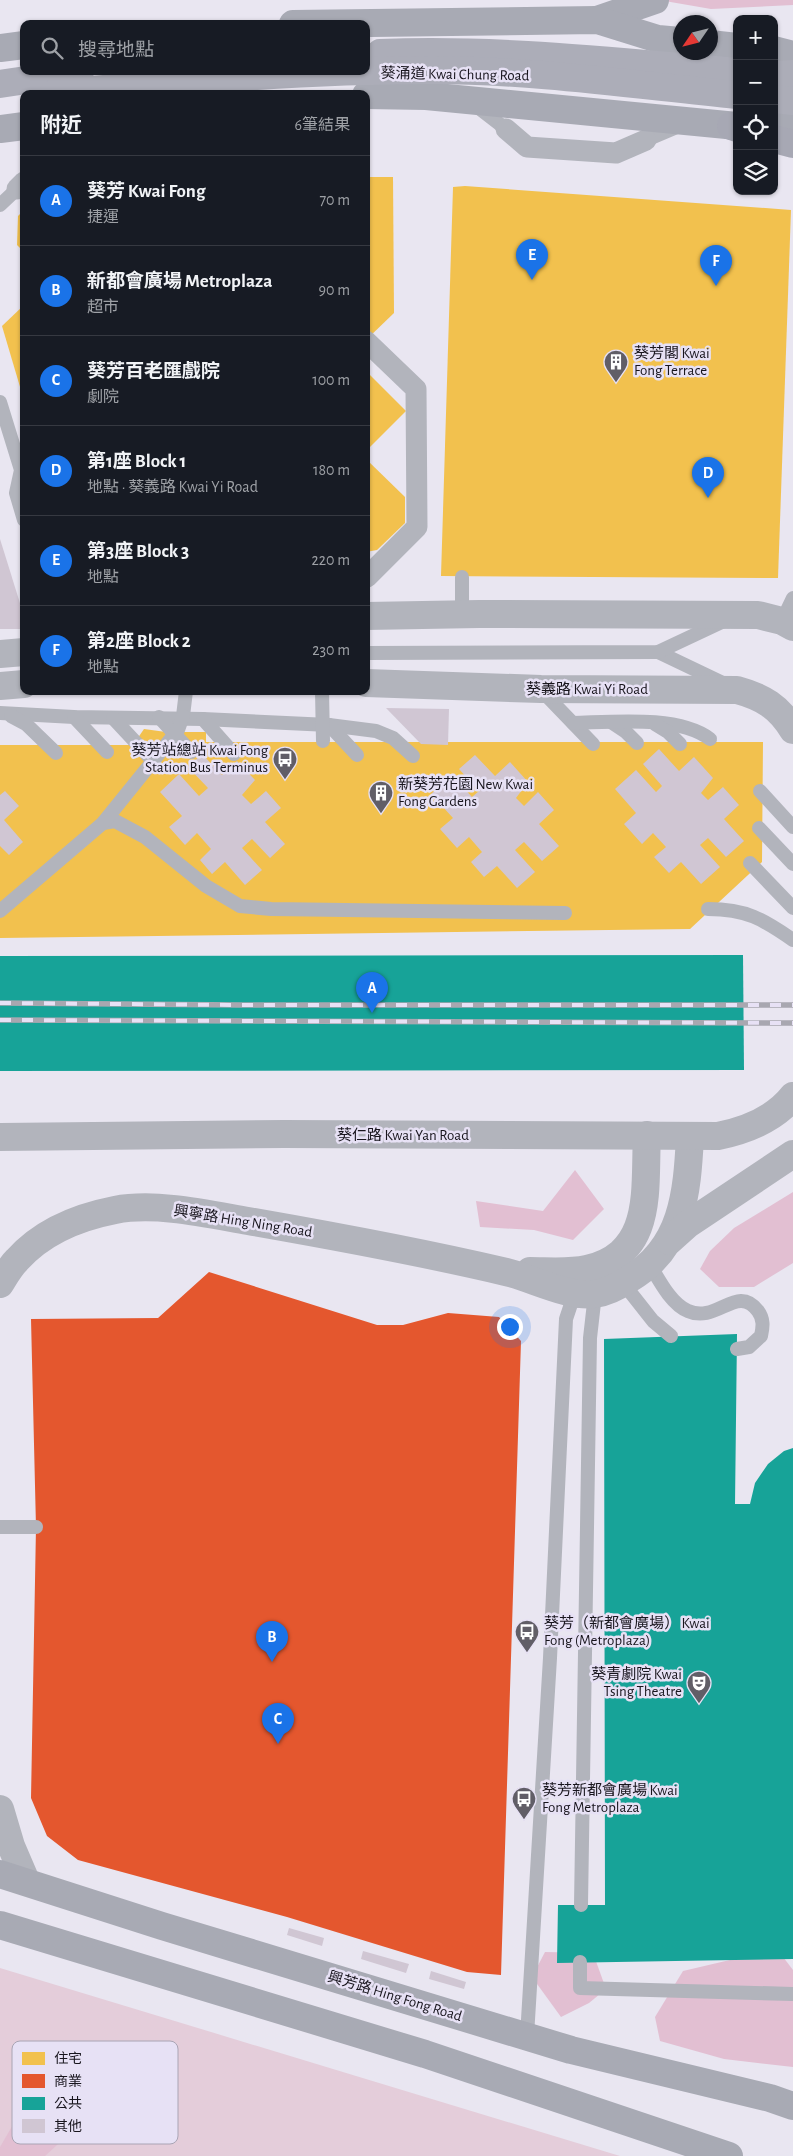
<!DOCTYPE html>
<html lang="zh-TW">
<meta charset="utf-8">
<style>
body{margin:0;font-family:"Alegreya Sans","Noto Sans TC",sans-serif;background:#20242c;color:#f1f3f6}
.controls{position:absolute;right:15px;top:15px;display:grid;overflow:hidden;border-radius:10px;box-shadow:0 1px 4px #0004}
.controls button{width:45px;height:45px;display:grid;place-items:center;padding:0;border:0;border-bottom:1px solid #363941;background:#171b24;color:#f1f3f6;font:25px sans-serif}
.compass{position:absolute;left:673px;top:15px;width:45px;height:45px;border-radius:50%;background:#171b24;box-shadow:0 1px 4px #0004;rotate:235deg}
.you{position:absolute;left:509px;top:1326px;width:18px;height:18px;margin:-12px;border:4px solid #fff;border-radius:50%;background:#1a73e8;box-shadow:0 0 0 8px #1a73e833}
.badge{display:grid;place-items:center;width:32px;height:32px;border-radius:50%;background:#1a73e8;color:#fff;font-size:16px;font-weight:700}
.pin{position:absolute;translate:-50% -41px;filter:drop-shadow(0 1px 2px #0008)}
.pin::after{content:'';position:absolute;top:26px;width:18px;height:15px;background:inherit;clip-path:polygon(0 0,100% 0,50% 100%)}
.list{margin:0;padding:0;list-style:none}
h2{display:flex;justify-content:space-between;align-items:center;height:65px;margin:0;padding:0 20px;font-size:21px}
h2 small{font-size:16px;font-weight:400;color:#9ea1a6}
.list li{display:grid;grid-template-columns:32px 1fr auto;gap:15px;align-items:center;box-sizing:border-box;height:90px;padding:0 20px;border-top:1px solid #363941}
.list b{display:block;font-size:19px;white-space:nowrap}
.list p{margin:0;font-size:16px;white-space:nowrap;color:#9ea1a6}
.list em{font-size:16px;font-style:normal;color:#9ea1a6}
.icon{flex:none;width:28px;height:28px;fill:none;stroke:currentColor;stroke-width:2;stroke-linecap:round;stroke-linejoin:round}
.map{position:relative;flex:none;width:793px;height:2156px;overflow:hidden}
.search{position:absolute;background:#171b24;box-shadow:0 1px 4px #0004;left:20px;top:20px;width:350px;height:55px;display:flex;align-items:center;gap:12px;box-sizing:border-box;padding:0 18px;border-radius:10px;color:#9ea1a6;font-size:19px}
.panel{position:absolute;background:#171b24;box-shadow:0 1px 4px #0004;left:20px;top:90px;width:350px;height:605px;border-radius:10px}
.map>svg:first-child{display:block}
</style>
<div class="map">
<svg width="793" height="2156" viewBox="0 0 793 2156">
<rect width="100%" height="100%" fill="#e9e6f1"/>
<!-- green -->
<polygon fill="#e4cdda" points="0,1968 620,2156 0,2156"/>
<!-- forest -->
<g fill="#e2bfd2">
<polygon points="659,0 793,0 793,5 711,9"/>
<polygon points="575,1170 604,1209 573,1240 534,1230 480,1227 476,1201 543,1211"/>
<polygon points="793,1192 793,1263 754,1287 719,1287 700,1269 710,1251 734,1228"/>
<polygon points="777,1949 793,1970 793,2067 724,2059 660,2041 655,2017 683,1971"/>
<polygon points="545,1952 593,1953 606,1989 589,2003 561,2017 532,1977"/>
<polygon points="53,2056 128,2080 45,2156 0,2156 0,2147"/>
</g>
<!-- homes -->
<g fill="#f2c14e">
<polygon points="366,177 393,177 394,313 366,340"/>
<polygon points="465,186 791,210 778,578 441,576 453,187"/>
<polygon points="24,210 24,252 17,245 18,216"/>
<polygon points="24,305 24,397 23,397 2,326"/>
<polygon points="366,371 406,411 366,451"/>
<polygon points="366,459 405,497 405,523 377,550 366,552"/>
<polygon points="144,729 166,732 206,732 206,742 763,742 762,862 690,929 0,938 0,745 133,745"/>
</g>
<!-- shops -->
<polygon fill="#e4572e" points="209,1272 377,1325 403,1325 448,1313 499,1317 521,1341 501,1975 467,1972 287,1917 78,1860 47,1836 31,1798 36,1527 31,1319 158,1318"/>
<!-- public -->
<g fill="#17a398">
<polygon points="743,955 744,1070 0,1071 0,956"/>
<polygon points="737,1334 735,1504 750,1504 755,1483 768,1464 784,1451 793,1448 793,1959 557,1963 558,1905 605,1905 604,1339"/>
</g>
<!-- building -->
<g fill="#d0c6d3">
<polygon points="0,539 24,616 24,629 0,629"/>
<polygon points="386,708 449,709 448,745 421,744"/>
<polygon points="659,749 679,771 694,757 713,778 701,793 708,800 723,787 739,805 724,819 744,841 726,857 708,838 700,845 720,867 701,884 681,862 669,873 654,857 666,847 653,833 642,844 624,824 636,813 615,789 636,770 656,792 662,786 643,764"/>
<polygon points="202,754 222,775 237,761 255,780 242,795 251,804 266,791 281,808 265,822 285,844 270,858 252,839 242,848 262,870 245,885 225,862 212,874 200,860 211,849 197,833 185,845 169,827 182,816 160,792 179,774 199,796 208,788 188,767"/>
<polygon points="475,755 495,776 510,762 528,782 516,798 524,806 538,792 554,810 539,824 559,846 542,861 524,842 515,850 535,872 517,888 497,866 484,877 471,862 482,852 469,837 457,848 440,829 453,818 431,794 452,775 472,797 479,791 459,769"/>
<polygon points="5,791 19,806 4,820 23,842 9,855 0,846 0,795"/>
<polygon points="289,1928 324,1938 322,1946 287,1935"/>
<polygon points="363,1951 409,1964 406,1973 361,1959"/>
<polygon points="431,1971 466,1982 464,1989 429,1979"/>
</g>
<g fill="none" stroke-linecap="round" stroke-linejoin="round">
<!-- service -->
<g stroke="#b2b4bc" stroke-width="14">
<polyline points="475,105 506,129"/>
<polyline points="646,140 679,126"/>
<polyline points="0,205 17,189"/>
<polyline points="0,402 21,470 16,493 24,520"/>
<polyline points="462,614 462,577"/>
<polyline points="782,621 793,598"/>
<polyline points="658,652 725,684"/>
<polyline points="366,653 658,652 724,621"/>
<polyline points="541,690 593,744"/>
<polyline points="0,713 74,717 203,719 329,725 376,731 393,738 413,756"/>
<polyline points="11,716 26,724 56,753"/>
<polyline points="183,716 186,691"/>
<polyline points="74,717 107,752"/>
<polyline points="159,717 191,752"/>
<polyline points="113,718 154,762"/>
<polyline points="203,719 234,754"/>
<polyline points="611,722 626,732 637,743"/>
<path d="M573,723C613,722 678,715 710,739"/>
<polyline points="655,724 668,732 680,744"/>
<polyline points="329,725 357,755"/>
<polyline points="760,791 793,827"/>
<polyline points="759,828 793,864"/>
<polyline points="750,863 793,908"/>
<path d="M708,909C746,909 763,919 793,940"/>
<path d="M650,1265C659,1280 671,1304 688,1311C717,1324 737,1283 758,1311C764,1319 763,1327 761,1336L749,1347L737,1349"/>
<polyline points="623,1283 653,1321 671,1336"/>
<polyline points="0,1527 36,1527"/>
<polyline points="581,1905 590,1338 595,1294"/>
<polyline points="580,1962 580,1988 793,1994"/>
<polyline points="527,2036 550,1658 566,1319 571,1304 581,1295"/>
</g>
<!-- pedestrian -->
<g stroke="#b2b4bc" stroke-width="21">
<polyline points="506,129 527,147 616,153 646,140"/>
<polyline points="17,189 24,182"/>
<polyline points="366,341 416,389 417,527 367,577"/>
</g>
<!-- minor -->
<g stroke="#b2b4bc" stroke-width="28">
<path d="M530,1271C548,1271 569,1273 587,1269C655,1253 644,1190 647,1135"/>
<path d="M0,1284C5,1276 10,1267 17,1260C42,1232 79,1217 115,1210C156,1202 208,1214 248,1221C334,1236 421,1252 506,1272C532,1278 569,1298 595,1294C607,1292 619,1286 629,1279C683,1248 687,1193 690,1137"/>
<polyline points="0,1809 11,1846 26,1881"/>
</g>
<!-- tertiary -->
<g stroke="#b2b4bc" stroke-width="28">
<polyline points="366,616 479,614 758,615 782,621 793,627"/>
<polyline points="0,654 24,652"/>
<path d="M366,683L541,689L737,690C763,697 779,707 793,730"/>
<polyline points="0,686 24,684"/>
<path d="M0,1137L284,1134L718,1136C747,1130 775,1119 793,1096"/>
<polyline points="669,1241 688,1224 793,1154"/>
</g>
<!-- secondary -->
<g stroke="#a8aab4" stroke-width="28">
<polyline points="597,20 655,0"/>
<polyline points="293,24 597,20 658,39 680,41"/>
<polyline points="710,44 737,47"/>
<polyline points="0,48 24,45"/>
<polyline points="774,50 793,55"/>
<polyline points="366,95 426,96 737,126"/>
<polyline points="774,125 793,125"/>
<polyline points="0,129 24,126"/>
<polyline points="0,1874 162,1926 571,2050 770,2098 793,2106"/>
<polyline points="0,1925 425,2054 729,2156"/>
</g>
<!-- primary -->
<g stroke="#acadb8" stroke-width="28">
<path d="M380,53C499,48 618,62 737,72"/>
<polyline points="774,75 793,74"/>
<polyline points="0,84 80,72"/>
<path d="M53,94C178,81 305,70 431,70C533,70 635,85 737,95"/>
<polyline points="774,99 793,101"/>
</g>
<!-- motorway -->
<g stroke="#a7a8b4" stroke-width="28">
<polyline points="731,126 737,128"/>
<polyline points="774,139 793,144"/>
</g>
<defs>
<g id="rail">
<polyline points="0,1003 240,1005 793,1005"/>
<polyline points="0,1020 793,1023"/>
</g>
</defs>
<!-- rail casing -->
<use href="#rail" stroke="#a8a7b0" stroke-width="5.5"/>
<!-- rail -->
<use href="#rail" stroke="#e7e1f5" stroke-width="4" stroke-dasharray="11" stroke-linecap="butt"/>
<!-- service-bridge -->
<g stroke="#b2b4bc" stroke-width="14">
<polyline points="322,691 323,741"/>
<polyline points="103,823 115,821 145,837 206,886 240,906 271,909 565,913"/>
<polyline points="0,911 103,823 178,730 183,716"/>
</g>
</g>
<!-- icons -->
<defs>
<symbol id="building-pin" viewBox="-11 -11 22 30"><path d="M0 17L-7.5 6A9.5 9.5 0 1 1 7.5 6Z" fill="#615e67" stroke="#e7e1f5"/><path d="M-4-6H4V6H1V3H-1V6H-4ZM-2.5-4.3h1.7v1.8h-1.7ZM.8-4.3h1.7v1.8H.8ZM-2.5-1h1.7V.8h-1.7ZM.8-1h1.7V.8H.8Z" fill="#fff"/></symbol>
<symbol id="bus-pin" viewBox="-11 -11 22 30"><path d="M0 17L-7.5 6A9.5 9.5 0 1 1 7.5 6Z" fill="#615e67" stroke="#e7e1f5"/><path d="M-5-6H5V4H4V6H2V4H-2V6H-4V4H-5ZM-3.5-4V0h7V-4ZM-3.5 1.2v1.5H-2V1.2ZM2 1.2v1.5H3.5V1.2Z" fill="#fff"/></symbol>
<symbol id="theatre-pin" viewBox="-11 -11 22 30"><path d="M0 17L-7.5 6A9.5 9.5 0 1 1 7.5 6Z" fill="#615e67" stroke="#e7e1f5"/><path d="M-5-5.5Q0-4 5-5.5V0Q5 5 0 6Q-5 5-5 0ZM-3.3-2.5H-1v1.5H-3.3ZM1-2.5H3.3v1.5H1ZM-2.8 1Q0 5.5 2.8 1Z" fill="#fff"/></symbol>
</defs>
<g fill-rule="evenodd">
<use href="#building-pin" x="602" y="348" width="28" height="38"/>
<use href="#bus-pin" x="271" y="745" width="28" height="38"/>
<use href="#building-pin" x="367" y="779" width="28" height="38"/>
<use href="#bus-pin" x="513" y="1618" width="28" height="38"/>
<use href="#theatre-pin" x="685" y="1669" width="28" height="38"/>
<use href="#bus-pin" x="510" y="1785" width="28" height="38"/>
</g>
<g text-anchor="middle" stroke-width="5" stroke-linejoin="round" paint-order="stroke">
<!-- street labels -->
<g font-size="15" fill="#18151d" stroke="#e7e1f5">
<text transform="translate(455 74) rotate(1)" y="5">葵涌道 Kwai Chung Road</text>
<text x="587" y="694">葵義路 Kwai Yi Road</text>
<text x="403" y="1140">葵仁路 Kwai Yan Road</text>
<text transform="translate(243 1221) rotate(9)" y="5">興寧路 Hing Ning Road</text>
<text transform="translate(395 1996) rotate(17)" y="5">興芳路 Hing Fong Road</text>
</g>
<!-- poi labels -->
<g font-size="15" fill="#18151d" stroke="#e7e1f5" text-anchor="start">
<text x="634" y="358">葵芳閣 Kwai<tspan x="634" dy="17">Fong Terrace</tspan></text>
<text x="268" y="755" text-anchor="end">葵芳站總站 Kwai Fong<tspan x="268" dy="17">Station Bus Terminus</tspan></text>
<text x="398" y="789">新葵芳花園 New Kwai<tspan x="398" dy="17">Fong Gardens</tspan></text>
<text x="544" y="1628">葵芳（新都會廣場） Kwai<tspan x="544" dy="17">Fong (Metroplaza)</tspan></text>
<text x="682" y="1679" text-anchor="end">葵青劇院 Kwai<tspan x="682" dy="17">Tsing Theatre</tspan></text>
<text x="542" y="1795">葵芳新都會廣場 Kwai<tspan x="542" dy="17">Fong Metroplaza</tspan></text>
</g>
</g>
<!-- legend -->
<rect x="12" y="2041" width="166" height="103" rx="8" fill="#e7e1f5" stroke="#a9a4b4" stroke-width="1"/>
<rect x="22" y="2052" width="23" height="13" fill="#f2c14e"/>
<rect x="22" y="2074" width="23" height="14" fill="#e4572e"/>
<rect x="22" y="2097" width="23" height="13" fill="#17a398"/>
<rect x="22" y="2119" width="23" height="14" fill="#d0c6d3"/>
<g font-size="14" fill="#18151d">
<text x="54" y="2063">住宅</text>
<text x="54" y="2086">商業</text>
<text x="54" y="2108">公共</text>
<text x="54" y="2131">其他</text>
</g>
</svg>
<div class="controls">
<button>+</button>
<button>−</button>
<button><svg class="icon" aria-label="locate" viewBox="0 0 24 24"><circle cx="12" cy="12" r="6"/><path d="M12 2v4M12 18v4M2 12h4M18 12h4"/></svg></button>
<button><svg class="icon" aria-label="layers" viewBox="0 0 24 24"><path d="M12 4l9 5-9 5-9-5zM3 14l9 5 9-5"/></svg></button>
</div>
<svg class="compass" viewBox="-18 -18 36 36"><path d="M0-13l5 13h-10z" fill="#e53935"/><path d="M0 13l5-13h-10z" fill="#9ea1a6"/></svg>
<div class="you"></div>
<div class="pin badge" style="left:372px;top:1013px">A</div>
<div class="pin badge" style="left:272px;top:1662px">B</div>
<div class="pin badge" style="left:278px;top:1744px">C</div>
<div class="pin badge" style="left:708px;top:498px">D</div>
<div class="pin badge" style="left:532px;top:280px">E</div>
<div class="pin badge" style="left:716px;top:286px">F</div>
<div class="search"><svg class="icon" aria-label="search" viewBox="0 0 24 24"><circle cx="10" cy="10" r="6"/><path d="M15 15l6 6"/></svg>搜尋地點</div>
<section class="panel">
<h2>附近<small>6筆結果</small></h2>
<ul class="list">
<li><span class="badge">A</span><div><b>葵芳 Kwai Fong</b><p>捷運</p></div><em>70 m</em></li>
<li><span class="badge">B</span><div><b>新都會廣場 Metroplaza</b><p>超市</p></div><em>90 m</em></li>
<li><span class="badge">C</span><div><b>葵芳百老匯戲院</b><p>劇院</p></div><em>100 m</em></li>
<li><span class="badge">D</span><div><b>第1座 Block 1</b><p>地點 · 葵義路 Kwai Yi Road</p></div><em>180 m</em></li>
<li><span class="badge">E</span><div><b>第3座 Block 3</b><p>地點</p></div><em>220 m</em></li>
<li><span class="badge">F</span><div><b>第2座 Block 2</b><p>地點</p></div><em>230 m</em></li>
</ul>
</section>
</div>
